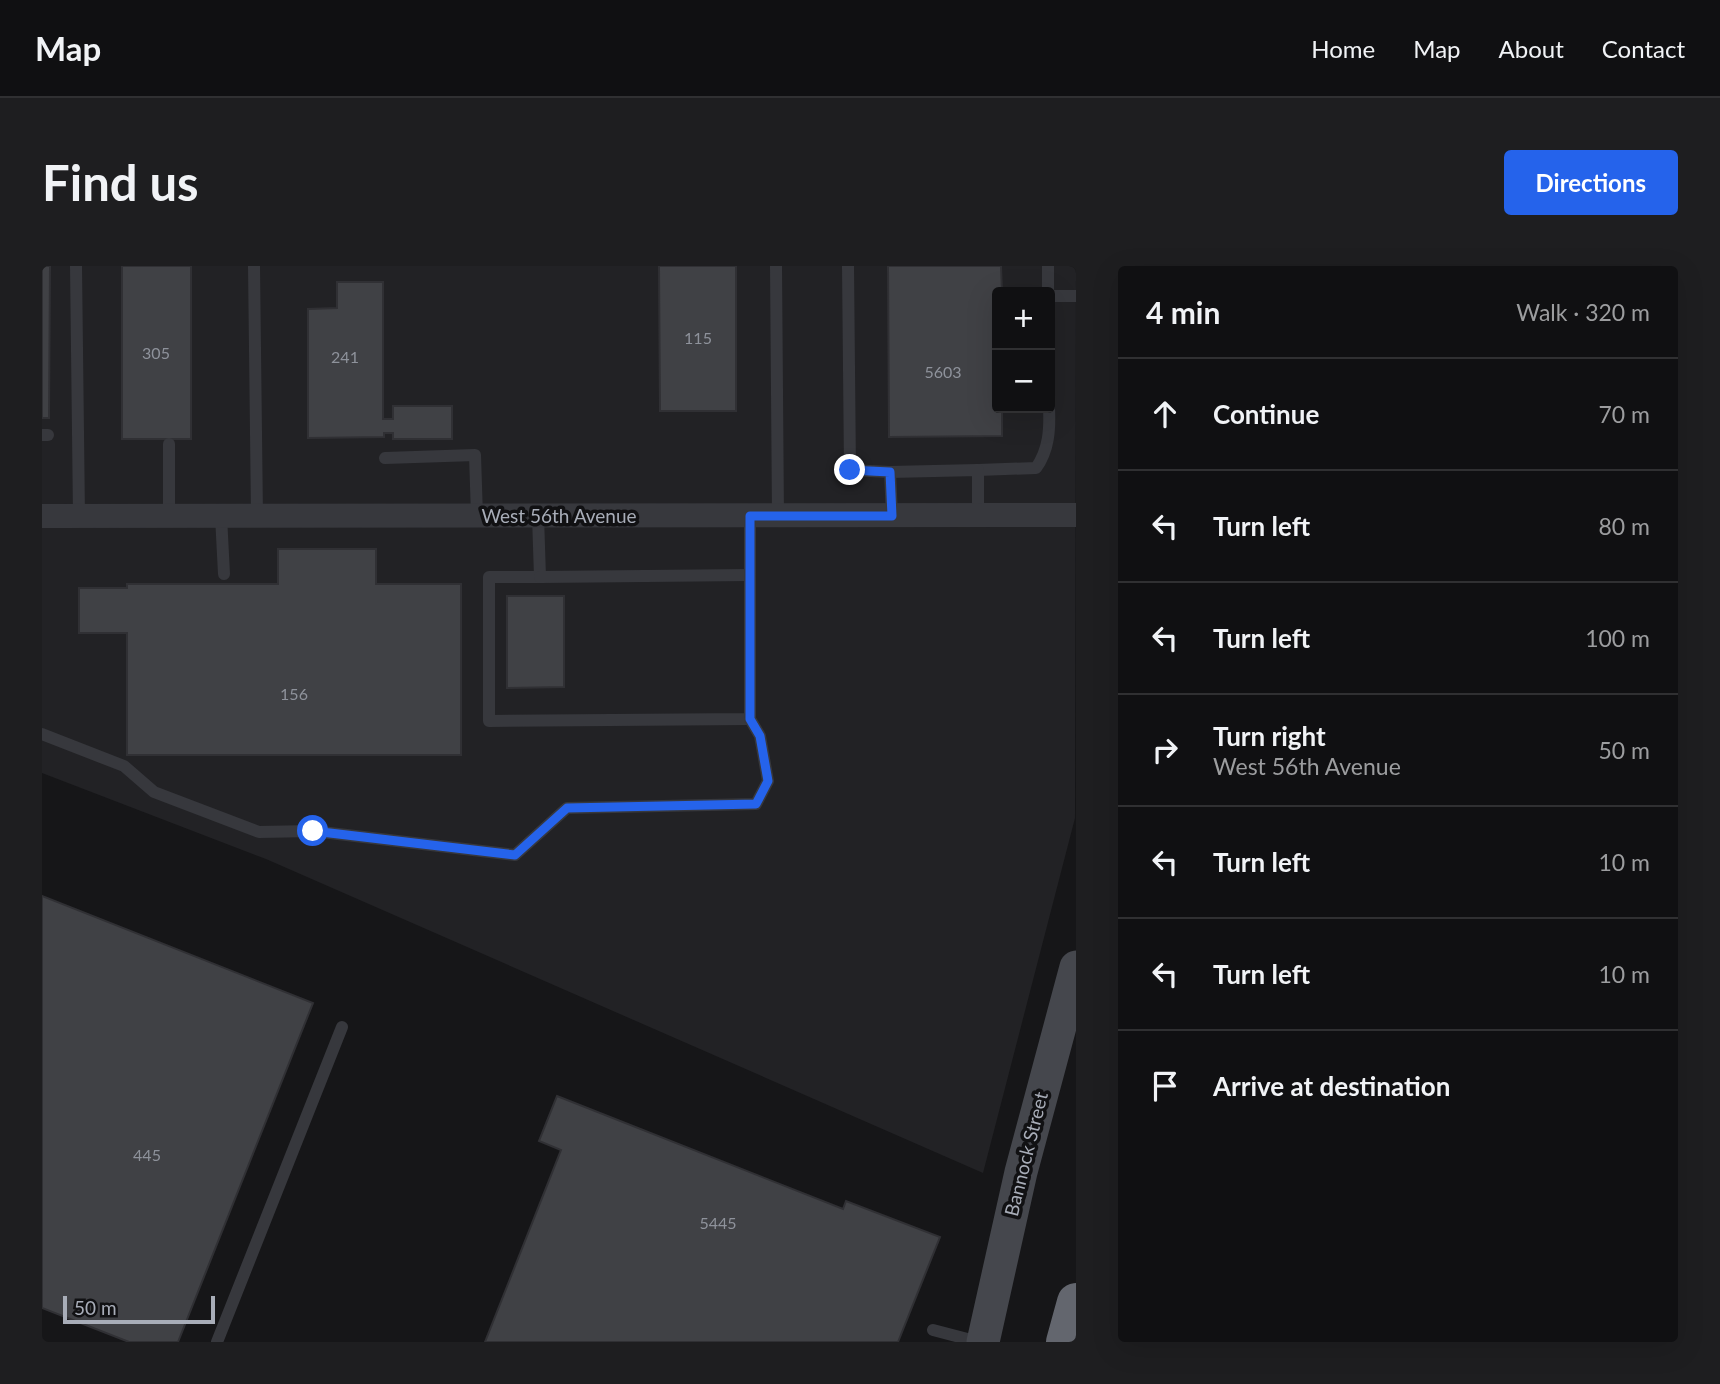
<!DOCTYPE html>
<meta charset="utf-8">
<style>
body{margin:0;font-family:Lato,sans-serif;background:#1e1e20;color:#f1f3f6}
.controls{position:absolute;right:21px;top:21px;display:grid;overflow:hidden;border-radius:7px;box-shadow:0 7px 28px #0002}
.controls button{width:63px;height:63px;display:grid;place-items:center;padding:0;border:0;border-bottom:2px solid #303032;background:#101012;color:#f1f3f6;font:35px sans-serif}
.scale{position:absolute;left:21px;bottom:18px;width:152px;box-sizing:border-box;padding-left:7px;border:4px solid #a8adb8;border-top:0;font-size:19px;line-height:24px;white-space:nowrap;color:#a8adb8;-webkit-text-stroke:5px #111113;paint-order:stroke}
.stop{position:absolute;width:21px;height:21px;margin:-16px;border:5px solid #2563eb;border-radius:50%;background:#fff}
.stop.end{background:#2563eb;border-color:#fff;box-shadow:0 2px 7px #0008}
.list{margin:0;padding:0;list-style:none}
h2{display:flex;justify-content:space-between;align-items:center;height:91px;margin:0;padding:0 28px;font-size:30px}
h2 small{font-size:23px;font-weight:400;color:#9c9d9f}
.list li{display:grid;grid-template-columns:46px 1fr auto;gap:21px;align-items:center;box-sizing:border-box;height:112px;padding:0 28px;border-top:2px solid #303032}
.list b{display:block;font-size:26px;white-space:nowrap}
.list p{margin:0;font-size:23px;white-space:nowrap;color:#9c9d9f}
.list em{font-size:23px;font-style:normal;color:#9c9d9f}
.icon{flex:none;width:38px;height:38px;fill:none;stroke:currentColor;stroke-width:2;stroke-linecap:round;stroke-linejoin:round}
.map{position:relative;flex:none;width:1034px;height:1076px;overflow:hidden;border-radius:7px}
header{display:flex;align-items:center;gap:42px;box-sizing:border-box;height:98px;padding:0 35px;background:#101012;border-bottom:2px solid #303032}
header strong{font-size:33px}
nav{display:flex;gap:38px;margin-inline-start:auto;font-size:24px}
.intro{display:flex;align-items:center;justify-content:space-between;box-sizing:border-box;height:168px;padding:0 42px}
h1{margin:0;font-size:49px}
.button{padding:18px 32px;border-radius:7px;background:#2563eb;color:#fff;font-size:24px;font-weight:700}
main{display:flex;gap:42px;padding:0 42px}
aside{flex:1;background:#101012;border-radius:7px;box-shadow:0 7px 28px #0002}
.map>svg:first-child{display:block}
</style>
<header>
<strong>Map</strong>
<nav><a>Home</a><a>Map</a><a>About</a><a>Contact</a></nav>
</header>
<div class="intro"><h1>Find us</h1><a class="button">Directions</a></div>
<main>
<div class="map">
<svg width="1034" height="1076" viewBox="0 0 1034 1076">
<rect width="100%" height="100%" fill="#161618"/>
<!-- built -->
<path fill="#222225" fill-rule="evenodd" d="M0,0H1034L1033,552L941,907L224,593L0,507ZM955,26H1008V142H955Z"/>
<!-- building -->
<g fill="#404145" stroke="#303034" stroke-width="2">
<polygon points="0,0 8,0 7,152 0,152"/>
<rect x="80" y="0" width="69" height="173"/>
<polygon points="617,0 694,0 694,145 618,145"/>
<polygon points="846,0 959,0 960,26 955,26 955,142 960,142 960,170 847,171"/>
<polygon points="295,16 341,16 341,153 351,153 351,140 410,140 410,173 351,173 351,167 342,167 342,171 266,172 266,43 295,42"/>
<polygon points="236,283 334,283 334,318 419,318 419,489 85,489 85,367 37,367 37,322 85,322 85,318 236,318"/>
<polygon points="465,330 522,330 522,421 465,422"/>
<polygon points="0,630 271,737 136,1076 87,1076 0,1042"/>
<polygon points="515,830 801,943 804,935 898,971 856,1076 443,1076 519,884 497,875"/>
</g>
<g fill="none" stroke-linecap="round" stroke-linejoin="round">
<!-- lane -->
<g stroke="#37383d" stroke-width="12">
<polyline points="34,0 37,250"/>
<polyline points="212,0 215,250"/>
<polyline points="734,0 736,250"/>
<polyline points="806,0 808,204 848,206 850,250"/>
<polyline points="1006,0 1006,26"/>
<polyline points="1008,30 1034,30"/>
<polyline points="0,169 6,169"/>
<polyline points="343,192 433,189 435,250"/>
<path d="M936,204L994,202C1007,184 1008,163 1007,142"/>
<polyline points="848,206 936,204 936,250"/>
<polyline points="127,250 127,178"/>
<polyline points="179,250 182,308"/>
<polyline points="496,250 498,311 447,311 447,455 708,453 708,250"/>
<polyline points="498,311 708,309"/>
<polyline points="0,468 82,500 112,526 217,566 271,565 473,589 525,542 714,538 726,515 718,470 708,453"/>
<polyline points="891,1064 937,1076"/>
<polyline points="175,1076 300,761"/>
</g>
<!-- street -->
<polyline stroke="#37383d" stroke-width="24" points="0,250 1034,249"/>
<!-- secondary -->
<polyline stroke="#45474d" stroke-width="33" points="941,1076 979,906 1034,701"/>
<!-- highway -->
<polyline stroke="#63666e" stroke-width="38" points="1023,1076 1034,1036"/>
</g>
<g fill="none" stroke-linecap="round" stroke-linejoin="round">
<!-- route -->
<polyline stroke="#2563eb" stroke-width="9" points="271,565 473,589 525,542 714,538 726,515 718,470 708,453 708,250 850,250 848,206 808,204"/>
</g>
<g text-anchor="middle" stroke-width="7" stroke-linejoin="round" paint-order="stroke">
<!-- number labels -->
<g font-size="16" fill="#8e929b">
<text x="656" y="78">115</text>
<text x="114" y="93">305</text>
<text x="303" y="97">241</text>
<text x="901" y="112">5603</text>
<text x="252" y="434">156</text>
<text x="105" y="895">445</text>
<text x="676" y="963">5445</text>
</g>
<!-- street labels -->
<g font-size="19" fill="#a8adb8" stroke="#111113">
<text x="517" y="257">West 56th Avenue</text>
<text transform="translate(984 888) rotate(-76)" y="7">Bannock Street</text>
</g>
</g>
</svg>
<div class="controls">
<button>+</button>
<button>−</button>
</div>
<div class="scale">50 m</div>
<div class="stop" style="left:271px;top:565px"></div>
<div class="stop end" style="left:808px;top:204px"></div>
</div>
<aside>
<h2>4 min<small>Walk · 320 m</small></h2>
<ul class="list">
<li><svg class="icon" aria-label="ahead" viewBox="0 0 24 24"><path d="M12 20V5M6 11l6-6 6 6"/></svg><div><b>Continue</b></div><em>70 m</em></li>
<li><svg class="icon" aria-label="left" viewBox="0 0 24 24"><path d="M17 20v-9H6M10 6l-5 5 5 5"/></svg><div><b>Turn left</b></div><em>80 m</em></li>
<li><svg class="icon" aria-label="left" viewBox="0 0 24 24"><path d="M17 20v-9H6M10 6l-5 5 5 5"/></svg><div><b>Turn left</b></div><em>100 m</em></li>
<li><svg class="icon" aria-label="right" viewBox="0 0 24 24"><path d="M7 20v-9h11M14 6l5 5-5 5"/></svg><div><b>Turn right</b><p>West 56th Avenue</p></div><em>50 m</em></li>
<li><svg class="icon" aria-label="left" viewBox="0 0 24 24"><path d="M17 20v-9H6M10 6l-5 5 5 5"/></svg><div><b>Turn left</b></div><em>10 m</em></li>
<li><svg class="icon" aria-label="left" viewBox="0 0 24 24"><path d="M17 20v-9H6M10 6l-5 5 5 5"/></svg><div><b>Turn left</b></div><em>10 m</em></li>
<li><svg class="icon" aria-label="arrive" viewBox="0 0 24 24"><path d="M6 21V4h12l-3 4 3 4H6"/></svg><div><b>Arrive at destination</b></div></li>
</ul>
</aside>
</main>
